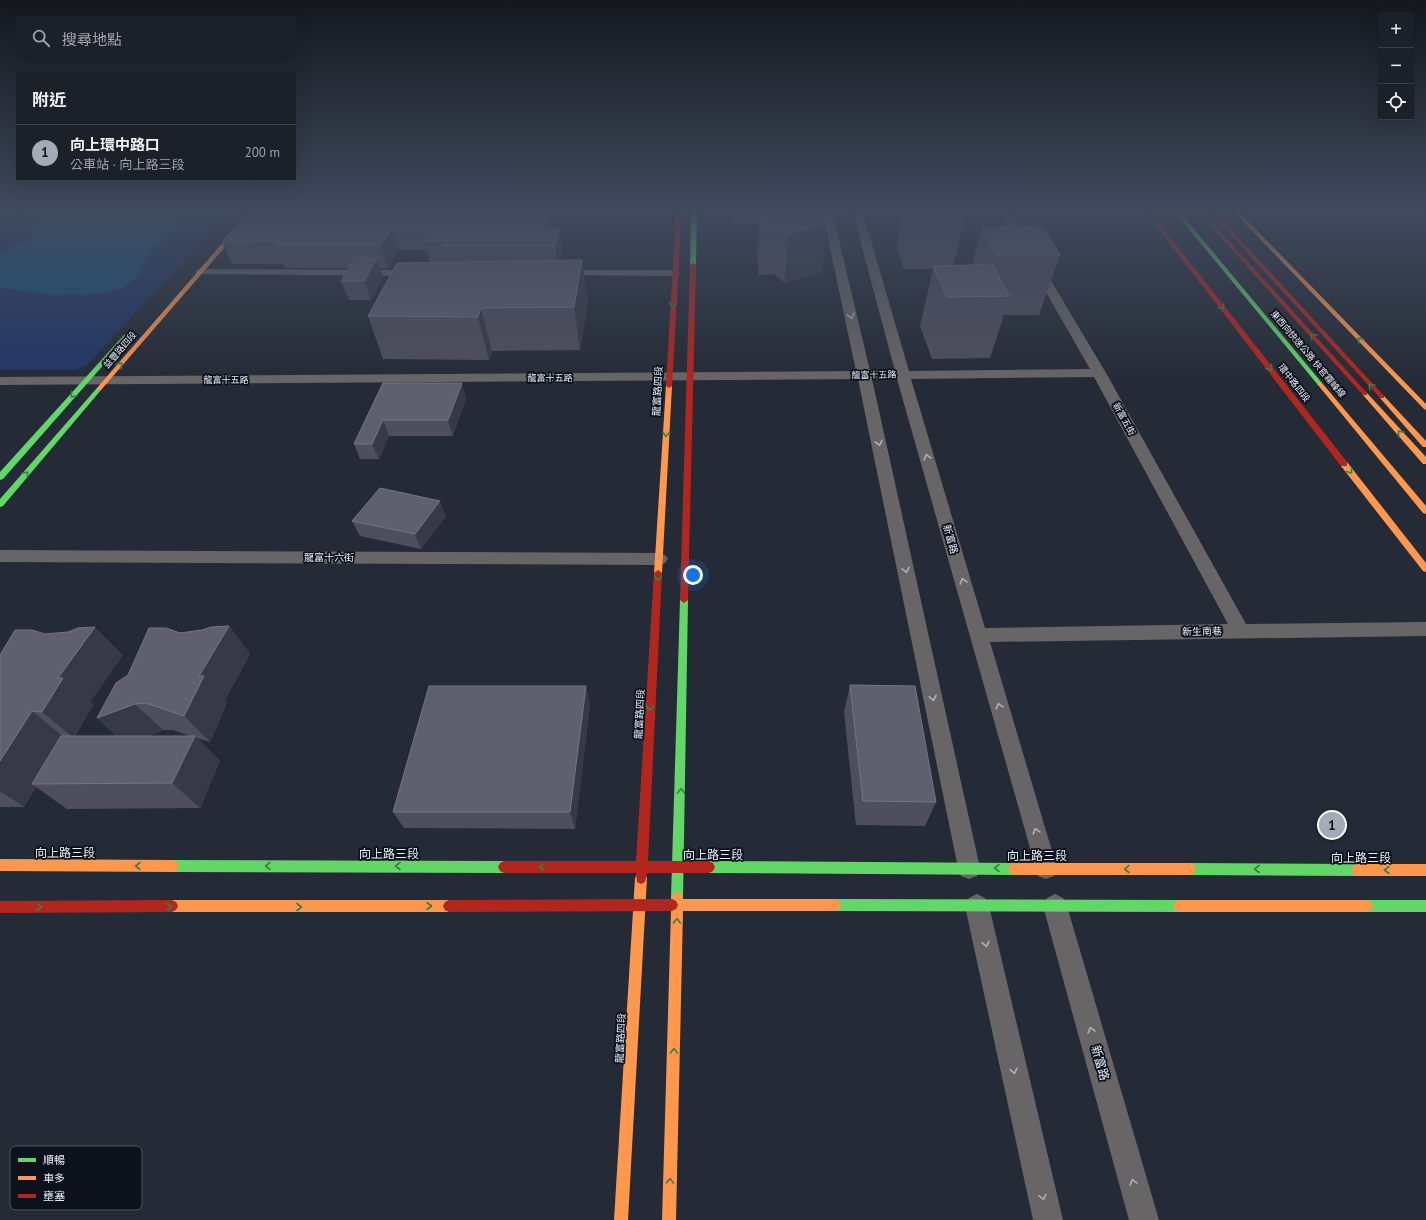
<!DOCTYPE html>
<html lang="zh-TW">
<meta charset="utf-8">
<style>
body{margin:0;font-family:"PT Sans","Noto Sans TC",sans-serif;background:#252830;color:#f1f3f6}
.controls{position:absolute;right:12px;top:12px;display:grid;overflow:hidden;border-radius:0px;box-shadow:0 4px 16px #0002}
.controls button{width:36px;height:36px;display:grid;place-items:center;padding:0;border:0;border-bottom:1px solid #3a3e45;background:#1c2028;color:#f1f3f6;font:20px sans-serif}
.you{position:absolute;left:693px;top:575px;width:14px;height:14px;margin:-10px;border:3px solid #fff;border-radius:50%;background:#1a73e8;box-shadow:0 0 0 6px #1a73e833}
.badge{display:grid;place-items:center;width:26px;height:26px;border-radius:50%;background:#a4aab7;color:#111;font-size:13px;font-weight:700}
.pin{position:absolute;translate:-50% -50%;border:2px solid #fff;box-shadow:0 1px 4px #0006}
.list{margin:0;padding:0;list-style:none}
h2{display:flex;justify-content:space-between;align-items:center;height:52px;margin:0;padding:0 16px;font-size:17px}
h2 small{font-size:13px;font-weight:400;color:#a0a3a8}
.list li{display:grid;grid-template-columns:26px 1fr auto;gap:12px;align-items:center;box-sizing:border-box;height:56px;padding:0 16px;border-top:1px solid #3a3e45}
.list b{display:block;font-size:15px;white-space:nowrap}
.list p{margin:0;font-size:13px;white-space:nowrap;color:#a0a3a8}
.list em{font-size:13px;font-style:normal;color:#a0a3a8}
.icon{flex:none;width:22px;height:22px;fill:none;stroke:currentColor;stroke-width:2;stroke-linecap:round;stroke-linejoin:round}
.map{position:relative;flex:none;width:1426px;height:1220px;overflow:hidden}
.search{position:absolute;background:#1c2028;box-shadow:0 4px 16px #0002;left:16px;top:16px;width:280px;height:44px;display:flex;align-items:center;gap:10px;box-sizing:border-box;padding:0 14px;border-radius:0px;color:#a0a3a8;font-size:15px}
.panel{position:absolute;background:#1c2028;box-shadow:0 4px 16px #0002;left:16px;top:72px;width:280px;height:108px;border-radius:0px}
.map>svg:first-child{display:block}
</style>
<div class="map">
<svg width="1426" height="1220" viewBox="0 0 1426 1220">
<rect width="100%" height="100%" fill="#252b36"/>
<!-- green -->
<polygon fill="#233665" points="34,210 231,210 85,367 73,370 0,370 0,216"/>
<!-- water -->
<polygon fill="#16517b" points="60,215 93,215 127,219 158,216 186,216 187,219 179,219 174,224 183,224 151,250 137,277 123,287 109,292 97,294 56,295 0,288 0,253 30,239 33,236 25,230 37,221"/>
<g fill="none" stroke-linecap="round" stroke-linejoin="round">
<!-- street -->
<g fill="#686566" fill-rule="evenodd">
<polygon points="5,210 25,210 24,212 0,217 0,211"/>
<path d="M822,210H832L870,371H895L852,210H862L909,371L1090,369L999,210H1009L1106,373L1246,624L1426,622V636L990,642L1057,868L1054,876L1046,879L1038,876L897,379H872L980,868L977,876L969,879L961,876L958,868L858,379L0,385V377L856,371ZM1094,377L1228,624L985,628L911,379Z"/>
<polygon points="201,269 416,270 422,273 416,276 197,274 195,272 197,270"/>
<polygon points="560,270 675,270 681,273 675,276 556,275 554,273"/>
<polygon points="0,550 659,553 665,555 668,559 665,563 659,565 0,562"/>
<polygon points="977,894 985,898 989,906 1063,1220 1033,1220 965,906 969,898"/>
<polygon points="1055,894 1063,898 1067,906 1159,1220 1129,1220 1043,906 1047,898"/>
</g>
<!-- fast -->
<g fill="#63d668" fill-rule="evenodd">
<polygon points="691,210 697,210 696,265 693,267 690,265"/>
<polygon points="1173,210 1178,210 1322,383 1322,385 1318,385"/>
<polygon points="124,335 129,336 3,479 0,480 0,472"/>
<polygon points="99,387 101,388 101,390 3,506 0,507 0,499 97,388"/>
<polygon points="684,597 688,600 683,898 681,902 677,904 673,902 671,898 680,600"/>
<polygon points="173,860 504,861 508,863 510,867 508,871 504,873 173,872 169,870 167,866 169,862"/>
<polygon points="709,861 1014,863 1018,865 1020,869 1018,873 1014,875 709,873 705,871 703,867 705,863"/>
<polygon points="1190,863 1357,864 1361,866 1363,870 1361,874 1357,876 1190,875 1186,873 1184,869 1186,865"/>
<polygon points="835,899 1179,900 1183,902 1185,906 1183,910 1179,912 835,911 831,909 829,905 831,901"/>
<polygon points="1367,900 1426,900 1426,912 1367,912 1363,910 1361,906 1363,902"/>
</g>
<!-- slow -->
<g fill="#ff974d" fill-rule="evenodd">
<polygon points="251,210 257,210 101,390 97,390 97,388"/>
<polygon points="1232,210 1237,210 1426,404 1426,410 1424,409"/>
<polygon points="1320,382 1322,383 1426,506 1426,514 1423,513 1318,385 1317,384"/>
<polygon points="669,384 672,386 662,573 658,576 654,573 666,386"/>
<polygon points="1365,392 1367,393 1426,457 1426,464 1423,464 1363,395 1362,394"/>
<polygon points="1382,395 1384,396 1426,441 1426,447 1423,447 1380,398 1380,396"/>
<polygon points="1341,462 1347,462 1426,563 1426,572 1423,571 1341,466"/>
<polygon points="0,859 173,860 177,862 179,866 177,870 173,872 0,871"/>
<polygon points="1014,863 1190,863 1194,865 1196,869 1194,873 1190,875 1014,875 1010,873 1008,869 1010,865"/>
<polygon points="1357,864 1426,864 1426,876 1357,876 1353,874 1351,870 1353,866"/>
<polygon points="641,872 645,874 647,878 628,1220 614,1220 635,878 637,874"/>
<polygon points="677,892 681,894 683,899 835,899 839,901 841,905 839,909 835,911 683,911 676,1220 662,1220 671,910 668,909 666,905 668,901 671,899 673,894"/>
<polygon points="172,900 449,900 453,902 455,906 453,910 449,912 172,912 168,910 166,906 168,902"/>
<polygon points="1179,900 1367,900 1371,902 1373,906 1371,910 1367,912 1179,912 1175,910 1173,906 1175,902"/>
</g>
<!-- jam -->
<g fill="#b3261e" fill-rule="evenodd">
<polygon points="676,210 682,210 672,386 669,388 666,386"/>
<polygon points="1144,210 1149,210 1347,462 1347,466 1341,466"/>
<polygon points="1196,210 1201,210 1367,393 1367,395 1363,395"/>
<polygon points="1208,210 1213,210 1384,396 1384,398 1380,398"/>
<polygon points="693,263 696,265 688,600 684,603 680,600 690,265"/>
<polygon points="658,570 662,573 648,861 709,861 713,863 715,867 713,871 709,873 647,873 645,882 641,884 637,882 636,873 504,873 500,871 498,867 500,863 504,861 636,861 654,573"/>
<polygon points="672,899 676,901 678,905 676,909 672,911 449,912 445,910 443,906 445,902 449,900"/>
<polygon points="172,900 176,902 178,906 176,910 172,912 0,913 0,901"/>
</g>
</g>
<!-- wall -->
<g fill="#4f4e5d" fill-rule="evenodd">
<polygon points="250,210 562,210 556,228 560,228 563,250 560,261 588,302 580,350 492,351 489,360 383,359 368,316 430,263 427,250 398,250 388,268 380,268 383,276 371,300 349,300 341,281 349,268 285,268 283,264 232,264 222,242"/>
<polygon points="730,210 823,210 822,272 785,283 774,274 759,275 757,255 759,223 731,223"/>
<polygon points="903,210 966,210 967,211 953,266 972,265 982,227 1060,255 1039,315 1004,315 990,358 932,359 920,326 933,269 904,269 896,247"/>
<polygon points="383,383 466,398 453,436 389,436 379,459 360,459 354,444"/>
<polygon points="446,516 421,549 360,536 352,521"/>
<path d="M229,626L250,654L225,700L227,703L210,742L197,738L220,761L200,808L67,809L36,787L24,807H0V655L45,634L123,655L90,702L93,705L75,736H117L97,718L128,675L202,630ZM163,730H173L190,736H148Z"/>
<polygon points="850,685 936,802 925,826 856,825 844,712"/>
<polygon points="590,705 575,829 404,828 393,812"/>
</g>
<!-- shaded-wall -->
<g fill="#373946">
<polygon points="551,210 562,210 550,246 545,229"/>
<polygon points="827,223 822,272 785,283 789,234"/>
<polygon points="391,228 398,250 388,268 381,245"/>
<polygon points="560,228 563,250 558,268 555,246"/>
<polygon points="377,258 383,276 371,300 364,281"/>
<polygon points="582,260 588,302 580,350 574,307"/>
<polygon points="481,308 492,351 489,360 478,317"/>
<polygon points="462,383 466,398 453,436 448,420"/>
<polygon points="383,420 389,436 379,459 372,444"/>
<polygon points="440,501 446,516 421,549 415,534"/>
<polygon points="229,626 250,654 225,700 227,703 210,742 184,716 199,676"/>
<polygon points="95,627 123,655 90,702 93,705 74,738 42,712 58,678"/>
<polygon points="586,686 590,705 575,829 570,812"/>
<polygon points="135,704 163,730 126,744 97,718"/>
<polygon points="32,711 65,738 32,784 36,787 24,807 0,791 0,761"/>
<polygon points="195,736 220,761 200,808 172,783"/>
</g>
<!-- building -->
<g fill="#5f5f6e" stroke="#747684">
<polygon points="250,210 551,210 545,229 560,228 555,246 443,246 445,241 424,241 431,227 391,228 381,245 275,245 278,241 222,242"/>
<polygon points="760,210 823,210 827,223 789,234 778,226 761,227"/>
<polygon points="914,210 966,210 967,211 915,211"/>
<polygon points="1042,226 1060,255 996,255 982,227"/>
<polygon points="355,257 377,258 364,281 341,281"/>
<polygon points="582,260 574,307 481,308 478,317 368,316 397,263"/>
<polygon points="992,264 1009,296 947,297 933,266 971,265"/>
<polygon points="383,383 462,383 448,420 383,420 372,444 354,444"/>
<polygon points="380,488 440,501 415,534 352,521"/>
<polygon points="229,626 199,676 204,676 184,716 146,703 135,704 97,718 116,683 128,675 149,628 166,628 180,633 202,630 211,627"/>
<polygon points="95,627 58,678 63,678 42,712 32,711 0,761 0,655 15,630 32,630 45,634 68,632 78,628"/>
<polygon points="850,685 915,686 936,802 863,801"/>
<polygon points="429,686 586,686 570,812 393,812"/>
<polygon points="61,736 195,736 172,783 32,784"/>
</g>
<!-- one-way arrows -->
<defs><path id="oneway-chevron" d="M-2-3.5L2.5 0L-2 3.5" fill="none" stroke-width="1.6" stroke-linecap="round" stroke-linejoin="round"/></defs>
<g stroke="#3c7d45">
<use href="#oneway-chevron" transform="translate(673 305) rotate(93)"/>
<use href="#oneway-chevron" transform="translate(1222 307) rotate(52)"/>
<use href="#oneway-chevron" transform="translate(1313 336) rotate(-132)"/>
<use href="#oneway-chevron" transform="translate(1360 340) rotate(-134)"/>
<use href="#oneway-chevron" transform="translate(120 365) rotate(-50)"/>
<use href="#oneway-chevron" transform="translate(1270 368) rotate(52)"/>
<use href="#oneway-chevron" transform="translate(1371 386) rotate(-133)"/>
<use href="#oneway-chevron" transform="translate(73 395) rotate(130)"/>
<use href="#oneway-chevron" transform="translate(1400 433) rotate(-132)"/>
<use href="#oneway-chevron" transform="translate(666 434) rotate(93)"/>
<use href="#oneway-chevron" transform="translate(1350 471) rotate(52)"/>
<use href="#oneway-chevron" transform="translate(26 474) rotate(-49)"/>
<use href="#oneway-chevron" transform="translate(658 578) rotate(93)"/>
<use href="#oneway-chevron" transform="translate(650 708) rotate(93)"/>
<use href="#oneway-chevron" transform="translate(681 791) rotate(-89)"/>
<use href="#oneway-chevron" transform="translate(138 866) rotate(-180)"/>
<use href="#oneway-chevron" transform="translate(268 866) rotate(-180)"/>
<use href="#oneway-chevron" transform="translate(398 866) rotate(-180)"/>
<use href="#oneway-chevron" transform="translate(542 867) rotate(-180)"/>
<use href="#oneway-chevron" transform="translate(997 868) rotate(-180)"/>
<use href="#oneway-chevron" transform="translate(1127 869) rotate(-180)"/>
<use href="#oneway-chevron" transform="translate(1257 869) rotate(-180)"/>
<use href="#oneway-chevron" transform="translate(1387 870) rotate(-180)"/>
<use href="#oneway-chevron" transform="translate(429 906)"/>
<use href="#oneway-chevron" transform="translate(39 907)"/>
<use href="#oneway-chevron" transform="translate(169 907)"/>
<use href="#oneway-chevron" transform="translate(299 907)"/>
<use href="#oneway-chevron" transform="translate(677 921) rotate(-88)"/>
<use href="#oneway-chevron" transform="translate(674 1051) rotate(-88)"/>
<use href="#oneway-chevron" transform="translate(670 1181) rotate(-88)"/>
</g>
<g stroke="#aeb1b8">
<use href="#oneway-chevron" transform="translate(851 316) rotate(77)"/>
<use href="#oneway-chevron" transform="translate(879 443) rotate(78)"/>
<use href="#oneway-chevron" transform="translate(927 457) rotate(-106)"/>
<use href="#oneway-chevron" transform="translate(906 570) rotate(78)"/>
<use href="#oneway-chevron" transform="translate(963 581) rotate(-106)"/>
<use href="#oneway-chevron" transform="translate(933 698) rotate(78)"/>
<use href="#oneway-chevron" transform="translate(999 706) rotate(-106)"/>
<use href="#oneway-chevron" transform="translate(1036 831) rotate(-106)"/>
<use href="#oneway-chevron" transform="translate(986 944) rotate(77)"/>
<use href="#oneway-chevron" transform="translate(1091 1030) rotate(-106)"/>
<use href="#oneway-chevron" transform="translate(1014 1071) rotate(77)"/>
<use href="#oneway-chevron" transform="translate(1133 1182) rotate(-106)"/>
<use href="#oneway-chevron" transform="translate(1043 1197) rotate(77)"/>
</g>
<!-- sky -->
<linearGradient id="sky" x2="0" y2="1"><stop stop-color="#14181e"/><stop offset="0.55" stop-color="#404a5d"/><stop offset="1" stop-color="#404a5d" stop-opacity="0"/></linearGradient>
<rect width="1426" height="381" fill="url(#sky)"/>
<g text-anchor="middle" stroke-width="3.5" stroke-linejoin="round" paint-order="stroke">
<!-- far-street labels -->
<g font-size="9" fill="#e8effc" stroke="#0d111a">
<text transform="translate(120 350) rotate(-49)" y="3">益豐路四段</text>
<text transform="translate(1308 354) rotate(50)" y="3">東西向快速公路 快官霧峰線</text>
<text transform="translate(874 375) rotate(-1)" y="3">龍富十五路</text>
<text x="550" y="381">龍富十五路</text>
<text x="226" y="383">龍富十五路</text>
<text transform="translate(1294 383) rotate(52)" y="3">環中路四段</text>
<text transform="translate(1124 419) rotate(61)" y="3">新富五街</text>
</g>
<!-- street labels -->
<g font-size="10" fill="#e8effc" stroke="#0d111a">
<text transform="translate(657 391) rotate(-87)" y="4">龍富路四段</text>
<text transform="translate(951 539) rotate(74)" y="4">新富路</text>
<text x="329" y="561">龍富十六街</text>
<text transform="translate(1202 631) rotate(-1)" y="4">新生南巷</text>
<text transform="translate(639 714) rotate(-87)" y="4">龍富路四段</text>
<text transform="translate(620 1038) rotate(-87)" y="4">龍富路四段</text>
</g>
<!-- near-street labels -->
<g font-size="12" fill="#e8effc" stroke="#0d111a">
<text x="65" y="857">向上路三段</text>
<text x="389" y="858">向上路三段</text>
<text x="713" y="859">向上路三段</text>
<text x="1037" y="860">向上路三段</text>
<text x="1361" y="862">向上路三段</text>
<text transform="translate(1100 1063) rotate(74)" y="4">新富路</text>
</g>
</g>
<!-- legend -->
<rect x="10" y="1146" width="132" height="64" rx="6" fill="#0d111a" stroke="#4f545e" stroke-width="1"/>
<rect x="18" y="1158" width="18" height="4" fill="#63d668"/>
<rect x="18" y="1176" width="18" height="4" fill="#ff974d"/>
<rect x="18" y="1194" width="18" height="4" fill="#b3261e"/>
<g font-size="11" fill="#e8effc">
<text x="43" y="1164">順暢</text>
<text x="43" y="1182">車多</text>
<text x="43" y="1200">壅塞</text>
</g>
</svg>
<div class="controls">
<button>+</button>
<button>−</button>
<button><svg class="icon" aria-label="locate" viewBox="0 0 24 24"><circle cx="12" cy="12" r="6"/><path d="M12 2v4M12 18v4M2 12h4M18 12h4"/></svg></button>
</div>
<div class="you"></div>
<div class="pin badge" style="left:1332px;top:825px">1</div>
<div class="search"><svg class="icon" aria-label="search" viewBox="0 0 24 24"><circle cx="10" cy="10" r="6"/><path d="M15 15l6 6"/></svg>搜尋地點</div>
<section class="panel">
<h2>附近<small></small></h2>
<ul class="list">
<li><span class="badge">1</span><div><b>向上環中路口</b><p>公車站 · 向上路三段</p></div><em>200 m</em></li>
</ul>
</section>
</div>
